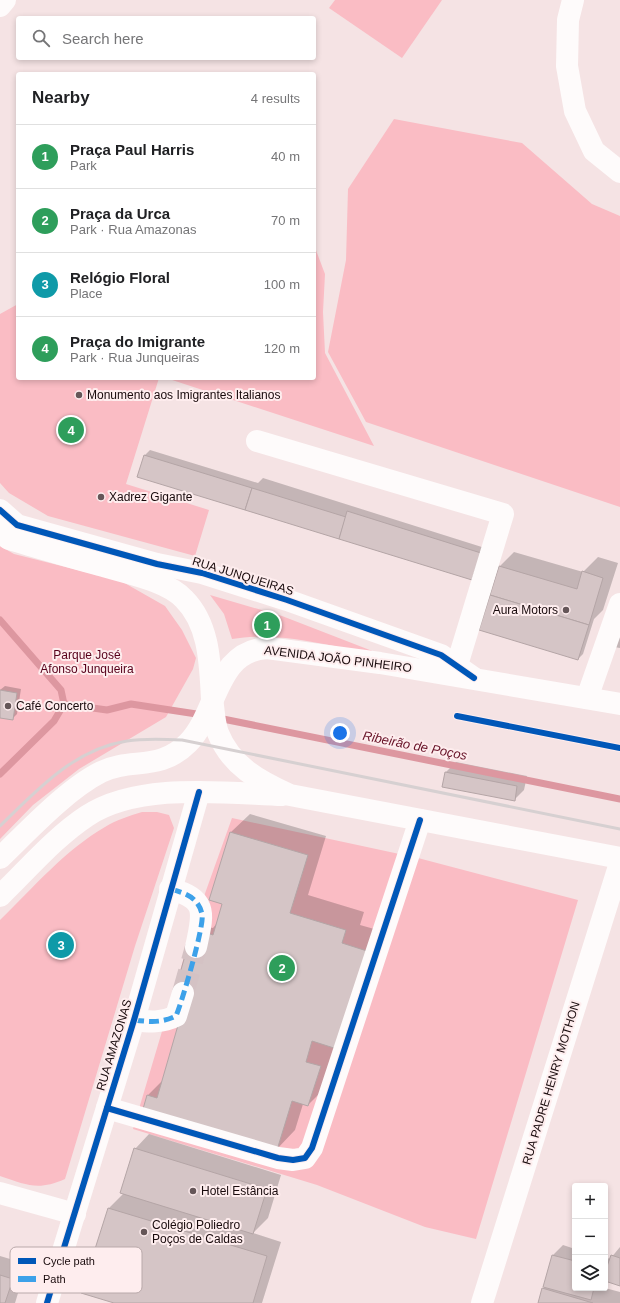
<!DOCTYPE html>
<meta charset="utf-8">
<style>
body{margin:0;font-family:Arial,sans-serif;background:#f2f2f2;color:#202124}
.controls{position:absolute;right:12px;bottom:12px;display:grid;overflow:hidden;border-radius:4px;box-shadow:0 2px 6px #0003}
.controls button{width:36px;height:36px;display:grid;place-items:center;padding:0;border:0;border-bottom:1px solid #e0e0e0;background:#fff;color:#202124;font:20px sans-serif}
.you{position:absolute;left:340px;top:733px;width:14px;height:14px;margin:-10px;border:3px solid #fff;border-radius:50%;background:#1a73e8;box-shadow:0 0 0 6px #1a73e833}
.badge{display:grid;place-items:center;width:26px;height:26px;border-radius:50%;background:#655658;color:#fff;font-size:13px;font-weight:700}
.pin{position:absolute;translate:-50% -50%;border:2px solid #fff;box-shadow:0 1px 4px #0006}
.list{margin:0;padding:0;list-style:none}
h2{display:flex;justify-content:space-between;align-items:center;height:52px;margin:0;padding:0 16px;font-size:17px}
h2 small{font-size:13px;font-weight:400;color:#757577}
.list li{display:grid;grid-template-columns:26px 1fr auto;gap:12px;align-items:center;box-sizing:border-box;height:64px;padding:0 16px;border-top:1px solid #e0e0e0}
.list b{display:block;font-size:15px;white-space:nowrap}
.list p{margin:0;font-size:13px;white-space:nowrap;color:#757577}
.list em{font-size:13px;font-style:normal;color:#757577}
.icon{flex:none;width:22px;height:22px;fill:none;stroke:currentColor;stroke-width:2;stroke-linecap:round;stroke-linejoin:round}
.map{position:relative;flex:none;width:620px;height:1303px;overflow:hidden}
.search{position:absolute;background:#fff;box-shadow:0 2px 6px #0003;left:16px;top:16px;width:300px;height:44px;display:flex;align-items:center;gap:10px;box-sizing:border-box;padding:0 14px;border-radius:4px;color:#757577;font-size:15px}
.panel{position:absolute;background:#fff;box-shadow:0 2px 6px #0003;left:16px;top:72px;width:300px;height:308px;border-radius:4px}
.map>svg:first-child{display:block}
</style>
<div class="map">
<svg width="620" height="1303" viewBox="0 0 620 1303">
<rect width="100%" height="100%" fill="#f5e3e4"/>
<!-- green -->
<g fill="#fabcc4">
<polygon points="335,0 442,0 402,58 329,8"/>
<polygon points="394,119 522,143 592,204 620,216 620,507 366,422 328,352 346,260 348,189"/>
<polygon points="314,245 325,274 323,312 325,353 374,446 166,378 314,378"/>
<polygon points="18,304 18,378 159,378 126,484 209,510 195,556 48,516 9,493 0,483 0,314"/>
<polygon points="0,546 14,554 121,581 165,606 182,630 196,658 193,669 166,717 79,769 33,805 0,839"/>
<path d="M210,595L282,616L393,659C343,649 283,630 232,639L224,614Z"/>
<path d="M142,812H157L169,815L174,828L135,946L65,1179C38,1191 27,1185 0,1176V920C33,888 65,850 105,827C116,820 129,816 142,812Z"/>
<polygon points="232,818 418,858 578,900 476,1239 425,1227 317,1185 133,1129 193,927"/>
</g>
<!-- shadow -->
<g fill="#0003">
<polygon points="150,450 258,483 263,478 485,548 477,574 138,476 145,455"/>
<polygon points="514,552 583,572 598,557 618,563 603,610 594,619 583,654 578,659 500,566"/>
<polygon points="620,627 620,648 614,647"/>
<polygon points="5,686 21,689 17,714 12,719 0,717 0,690"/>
<polygon points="456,762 527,776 524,790 514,800 446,772"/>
<polygon points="250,814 326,836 308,895 364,912 360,925 385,932 326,1087 308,1105 303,1104 295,1130 277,1149 144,1108 148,1095 163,1080 208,927 213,928 217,923 224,903 211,900 231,832"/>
<polygon points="149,1134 281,1175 268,1218 253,1233 281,1242 262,1303 118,1303 109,1208 124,1193 135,1149"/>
<polygon points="563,1245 575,1249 575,1288 605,1288 620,1292 620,1303 539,1303 543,1289 546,1286 553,1255"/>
<polygon points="620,1247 620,1285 605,1280 605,1257 610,1259"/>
<polygon points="0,1256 27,1264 15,1303 0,1303"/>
</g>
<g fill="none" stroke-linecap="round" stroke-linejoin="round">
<!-- stream -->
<g stroke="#dd97a0" stroke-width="7">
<polyline points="0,620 61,690 64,704"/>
<polyline points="64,704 107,710 131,704 203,715"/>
<polyline points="218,718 620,799"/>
<polyline points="0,774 54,721 64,704"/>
</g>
</g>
<!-- building -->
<g fill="#d5c5c6" stroke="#b4a5a6">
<polygon points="144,455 252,488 245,510 137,477"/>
<polygon points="252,488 346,517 339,539 245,510"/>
<polygon points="347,511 481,553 472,580 339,539"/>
<polygon points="499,566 577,589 582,571 603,578 589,625 490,595"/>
<polygon points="490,595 589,625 578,660 479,630"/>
<polygon points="0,690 17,693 13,720 0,718"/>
<polygon points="445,772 517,786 515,801 442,787"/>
<polygon points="230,832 308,855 290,913 346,930 342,943 367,951 337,1049 312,1041 306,1062 321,1066 308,1106 292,1101 277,1150 143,1109 147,1095 157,1098 185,1001 175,991 188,945 207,933 213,935 222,904 209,900"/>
<polygon points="134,1148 267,1189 253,1234 120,1193"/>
<polygon points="108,1208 267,1256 253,1303 114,1303 81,1293"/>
<polygon points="552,1255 575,1261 575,1288 594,1288 591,1300 543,1287"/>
<polygon points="611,1255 620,1258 620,1286 605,1281 605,1272"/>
<polygon points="0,1275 13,1279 5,1303 0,1303"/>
<polygon points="542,1288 593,1303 538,1303"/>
</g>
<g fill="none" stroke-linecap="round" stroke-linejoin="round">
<!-- minor-tunnel -->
<polyline stroke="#d4c2c4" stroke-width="22" stroke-dasharray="22 11" stroke-linecap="butt" points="183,993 196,947"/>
<!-- minor -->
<g stroke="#fefbfb" stroke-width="22">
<polyline points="573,0 568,20 567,66 575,111 594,151 620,172"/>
<polyline points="0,6 5,0"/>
<polyline points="257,441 503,514 457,665"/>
<polyline points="0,510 17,525 157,564 202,573 287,600 441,655 474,678"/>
<path d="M0,532L9,539C40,548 70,557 100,565C125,573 166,580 184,599C210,625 210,665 212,699"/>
<polyline points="587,698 620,604"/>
<path d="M170,889C209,899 203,914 196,947"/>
<path d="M134,1020C150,1022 162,1023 176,1016L183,993"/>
<polyline points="107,1108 278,1158 293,1160 305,1158 312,1148 420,820"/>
<polyline points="0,1193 75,1214"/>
<polyline points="47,1303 134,1020 199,792"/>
<polyline points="482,1303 620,863"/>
</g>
<!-- major -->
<g stroke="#fefbfb" stroke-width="22">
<path d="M212,699C214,710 214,723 218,733C231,766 259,781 290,795L620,858"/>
<path d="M0,858C28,831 67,789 101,772C132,757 159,772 188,743C218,713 215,651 267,648L380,663L620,704"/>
<path d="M0,896C28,869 55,837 87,816C138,782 224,793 283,795"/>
</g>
<!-- rail -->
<path stroke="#d6d0d1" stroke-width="3" d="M0,826C37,790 74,749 127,741C145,738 163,739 182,740L620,829"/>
<!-- quiet -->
<path stroke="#3da1e9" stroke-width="5" stroke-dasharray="10 5" stroke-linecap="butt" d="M134,1020C150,1022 162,1023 176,1016C182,1002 205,924 202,914C198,897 185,893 170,889"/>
<defs>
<g id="cycleway">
<polyline points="0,510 17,525 157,564 202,573 287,600 441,655 474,678"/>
<polyline points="457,716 620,748"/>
<polyline points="107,1108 278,1158 293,1160 305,1158 312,1148 420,820"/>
<polyline points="47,1303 134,1020 199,792"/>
</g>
</defs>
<!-- cycleway casing -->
<use href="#cycleway" stroke="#feedee" stroke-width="8"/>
<!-- cycleway -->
<use href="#cycleway" stroke="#0057b8" stroke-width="6"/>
</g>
<!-- markers -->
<g fill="#655658" stroke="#feedee" stroke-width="1.5">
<circle cx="79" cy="395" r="4"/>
<circle cx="101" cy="497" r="4"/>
<circle cx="566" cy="610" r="4"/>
<circle cx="8" cy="706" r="4"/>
<circle cx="193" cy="1191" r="4"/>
<circle cx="144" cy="1232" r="4"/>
</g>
<g text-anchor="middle" stroke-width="4" stroke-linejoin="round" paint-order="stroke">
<!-- poi labels -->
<g font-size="12" fill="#180a0c" stroke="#feedee" text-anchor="start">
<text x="87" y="399">Monumento aos Imigrantes Italianos</text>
<text x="109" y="501">Xadrez Gigante</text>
<text x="558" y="614" text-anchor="end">Aura Motors</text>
<text x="16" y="710">Café Concerto</text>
<text x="201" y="1195">Hotel Estância</text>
<text x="152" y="1229">Colégio Poliedro<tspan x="152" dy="14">Poços de Caldas</tspan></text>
</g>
<!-- street labels -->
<g font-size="12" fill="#180a0c" stroke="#feedee">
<text transform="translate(243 576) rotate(17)" y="4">RUA JUNQUEIRAS</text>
<text transform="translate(338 659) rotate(7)" y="4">AVENIDA JOÃO PINHEIRO</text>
<text transform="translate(114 1045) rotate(-73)" y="4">RUA AMAZONAS</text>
<text transform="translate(551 1083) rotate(-73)" y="4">RUA PADRE HENRY MOTHON</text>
</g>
<!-- park labels -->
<g font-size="12" fill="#57001b" stroke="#feedee">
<text x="87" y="659">Parque José<tspan x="87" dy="14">Afonso Junqueira</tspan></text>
</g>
<!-- water labels -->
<g font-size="13" font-style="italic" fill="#681328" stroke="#feedee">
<text transform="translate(415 745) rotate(11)" y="5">Ribeirão de Poços</text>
</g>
</g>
<!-- legend -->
<rect x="10" y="1247" width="132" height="46" rx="6" fill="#feedee" stroke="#b9a9aa" stroke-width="1"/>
<rect x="18" y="1258" width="18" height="6" fill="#0057b8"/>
<rect x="18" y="1276" width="18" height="6" fill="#3da1e9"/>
<g font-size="11" fill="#180a0c">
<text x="43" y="1265">Cycle path</text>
<text x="43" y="1283">Path</text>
</g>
</svg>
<div class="controls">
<button>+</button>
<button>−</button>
<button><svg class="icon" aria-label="layers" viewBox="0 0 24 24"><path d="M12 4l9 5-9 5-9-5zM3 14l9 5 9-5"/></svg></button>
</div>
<div class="you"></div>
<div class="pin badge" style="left:267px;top:625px;background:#2e9e5b">1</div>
<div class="pin badge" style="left:282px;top:968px;background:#2e9e5b">2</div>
<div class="pin badge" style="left:61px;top:945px;background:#0f9aa8">3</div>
<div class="pin badge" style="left:71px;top:430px;background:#2e9e5b">4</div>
<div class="search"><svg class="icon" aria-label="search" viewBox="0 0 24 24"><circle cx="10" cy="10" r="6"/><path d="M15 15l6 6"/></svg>Search here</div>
<section class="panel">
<h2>Nearby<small>4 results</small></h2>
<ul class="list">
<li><span class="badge" style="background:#2e9e5b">1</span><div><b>Praça Paul Harris</b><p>Park</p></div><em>40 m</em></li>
<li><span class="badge" style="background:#2e9e5b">2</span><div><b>Praça da Urca</b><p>Park · Rua Amazonas</p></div><em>70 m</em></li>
<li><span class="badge" style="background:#0f9aa8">3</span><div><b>Relógio Floral</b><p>Place</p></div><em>100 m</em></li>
<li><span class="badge" style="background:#2e9e5b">4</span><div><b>Praça do Imigrante</b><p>Park · Rua Junqueiras</p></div><em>120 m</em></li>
</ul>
</section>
</div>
